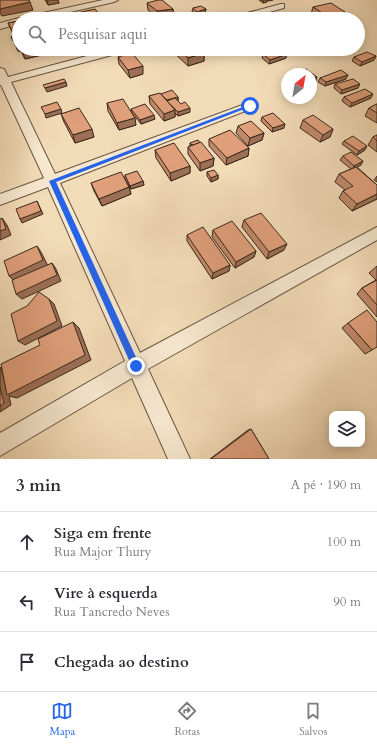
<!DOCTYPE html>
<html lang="pt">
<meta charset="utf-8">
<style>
body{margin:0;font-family:Cardo,serif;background:#f2f2f3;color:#2b2b33}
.controls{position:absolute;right:12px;bottom:12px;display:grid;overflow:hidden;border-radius:8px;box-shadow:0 2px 10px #0003}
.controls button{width:36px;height:36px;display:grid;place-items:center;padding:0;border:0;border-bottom:1px solid #e1e1e2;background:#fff;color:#2b2b33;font:20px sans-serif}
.compass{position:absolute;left:281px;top:68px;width:36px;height:36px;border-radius:50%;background:#fff;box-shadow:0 2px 10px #0003;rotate:31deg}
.stop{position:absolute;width:12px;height:12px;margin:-9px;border:3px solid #2563eb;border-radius:50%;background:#fff}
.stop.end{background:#2563eb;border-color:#fff;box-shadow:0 1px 4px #0008}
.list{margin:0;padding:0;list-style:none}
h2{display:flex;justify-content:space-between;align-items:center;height:52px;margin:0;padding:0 16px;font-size:17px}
h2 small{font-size:13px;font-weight:400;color:#7c7c81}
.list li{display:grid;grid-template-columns:26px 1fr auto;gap:12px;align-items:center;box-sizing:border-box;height:60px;padding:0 16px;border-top:1px solid #e1e1e2}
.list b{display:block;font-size:15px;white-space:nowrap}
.list p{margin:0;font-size:13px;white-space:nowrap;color:#7c7c81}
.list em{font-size:13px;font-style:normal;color:#7c7c81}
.icon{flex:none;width:22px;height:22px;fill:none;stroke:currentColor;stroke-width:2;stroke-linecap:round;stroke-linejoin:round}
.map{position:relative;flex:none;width:377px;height:459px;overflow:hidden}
.search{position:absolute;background:#fff;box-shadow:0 2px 10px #0003;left:12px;right:12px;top:12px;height:44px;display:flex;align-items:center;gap:10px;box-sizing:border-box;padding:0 14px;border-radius:22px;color:#7c7c81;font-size:15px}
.sheet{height:232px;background:#fff}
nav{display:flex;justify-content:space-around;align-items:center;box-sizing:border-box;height:56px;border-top:1px solid #e1e1e2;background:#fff;font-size:11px;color:#7c7c81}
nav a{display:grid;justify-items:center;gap:2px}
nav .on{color:#2563eb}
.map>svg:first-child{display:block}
</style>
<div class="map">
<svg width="377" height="459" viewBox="0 0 377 459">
<rect width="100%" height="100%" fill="#f2dbb7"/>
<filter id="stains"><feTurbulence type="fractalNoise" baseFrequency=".005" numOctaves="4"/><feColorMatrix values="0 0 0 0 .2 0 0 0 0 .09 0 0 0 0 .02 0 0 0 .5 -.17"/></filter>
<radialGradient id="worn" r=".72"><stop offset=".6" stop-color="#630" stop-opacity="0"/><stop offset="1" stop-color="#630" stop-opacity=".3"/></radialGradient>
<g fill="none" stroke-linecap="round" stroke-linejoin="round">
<defs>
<g id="street">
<polygon points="103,0 118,0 114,2 40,19 25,19 29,16"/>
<polygon points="281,4 284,4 284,8 244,19 231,19 232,17"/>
<polygon points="19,18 21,19 19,19 19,24 0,29 0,23"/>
<polygon points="113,49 129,49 127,51 11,82 55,174 245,104 253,104 255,106 253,108 60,183 140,353 377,227 377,240 148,369 190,459 168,459 132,378 0,456 0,433 125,361 48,187 0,205 0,194 44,178 1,85 0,85 0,68 4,69 8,77"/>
</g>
</defs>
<!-- street casing -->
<use href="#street" stroke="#685542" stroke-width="2"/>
<!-- street -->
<use href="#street" fill="#f7e8d0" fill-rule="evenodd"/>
</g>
<!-- wall -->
<g fill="#c0896a" stroke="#3a281b">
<polygon points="45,0 58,0 59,3 48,5"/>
<polygon points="259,0 273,0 269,1 267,0 267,2 263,3"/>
<polygon points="147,3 173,9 173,16 170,16 173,19 161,19 165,17 157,18 148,10"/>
<polygon points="313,7 343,19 318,19 311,14"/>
<polygon points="193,8 206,9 205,13 197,16 192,12"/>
<polygon points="19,21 19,49 48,49 50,53 25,59 21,51 18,51 15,44 11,37 14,36 8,23"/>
<polygon points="170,49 199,49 204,53 204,61 188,66"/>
<polygon points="237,49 256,49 243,53"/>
<polygon points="258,49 276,49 276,50 286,58 269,64 262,58 263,55 257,51"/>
<polygon points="376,56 374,60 360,66 352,61 354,57"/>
<polygon points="118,57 143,74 130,78 119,64"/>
<polygon points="320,78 346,79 325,86 318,82"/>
<polygon points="335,84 358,88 341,94 334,88"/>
<polygon points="161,94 178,97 178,101 177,101 190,112 178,116 175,113 175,117 164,121 150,104 149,96"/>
<polygon points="344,97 371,98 350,107 342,101"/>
<polygon points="107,103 132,113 131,109 155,119 141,124 132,113 136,125 119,130 108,111"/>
<polygon points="377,104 377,123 365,116 369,108"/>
<polygon points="61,114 94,137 75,143 64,122"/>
<polygon points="262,117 284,128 272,132 261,121"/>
<polygon points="303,120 333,129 330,137 320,142 300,128"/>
<polygon points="238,126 264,133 262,140 248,146 236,133"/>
<polygon points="377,135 377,152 368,145 373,137"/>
<polygon points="209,139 249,148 248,156 226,165 209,146"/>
<polygon points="344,141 365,150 357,155 342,144"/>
<polygon points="190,143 214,158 213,166 200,171 188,154 188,147 190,146"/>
<polygon points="155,150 190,166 190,173 171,181 156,158"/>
<polygon points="343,156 361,165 357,167 377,185 377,199 352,211 339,198 343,191 345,190 335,182 339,174 351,169 340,160"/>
<polygon points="207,172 218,175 218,179 211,182 207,176"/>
<polygon points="125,175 143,181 144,185 131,189 125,179"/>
<polygon points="377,176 377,182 374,180"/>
<polygon points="91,183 129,187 131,194 102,206 94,191"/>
<polygon points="244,220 284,250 267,259 242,227"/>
<polygon points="213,230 256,251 254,257 235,268 212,237"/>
<polygon points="187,235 230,265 229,271 212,279 187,241"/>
<polygon points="377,266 377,317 357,294 362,288 376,280 369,273"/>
<polygon points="348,323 372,350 365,354 342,328"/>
<polygon points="251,429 269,459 210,459 248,430"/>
</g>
<!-- shaded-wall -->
<g fill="#9c6f56" stroke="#3a281b">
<polygon points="47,0 58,0 59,3 48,5"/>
<polygon points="263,0 267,0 267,2 263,3"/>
<polygon points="30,2 33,10 2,16 0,13 0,9"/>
<polygon points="173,9 173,16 157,18 157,11"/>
<polygon points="206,9 205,13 197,16 197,12"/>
<polygon points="345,12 343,19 326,19 327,16"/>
<polygon points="101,16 101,19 88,19"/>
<polygon points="19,43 19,49 21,49 21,51 18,51 15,44"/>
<polygon points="31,49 48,49 50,53 25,59 22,51"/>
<polygon points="243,49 256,49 243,53"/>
<polygon points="269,49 276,49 276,50 263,55 264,51"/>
<polygon points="204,53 204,61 188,66 188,58"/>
<polygon points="287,54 286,58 269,64 270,60"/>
<polygon points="376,56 374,60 360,66 362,62"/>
<polygon points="143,66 143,74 130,78 128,70"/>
<polygon points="348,75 346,79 325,86 326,82"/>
<polygon points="317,77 316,81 311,83 311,79"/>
<polygon points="66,82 67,86 47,92 45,88"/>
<polygon points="360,84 358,88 341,94 342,90"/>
<polygon points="373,94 371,98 350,107 352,103"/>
<polygon points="178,97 178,101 170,103 167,100"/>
<polygon points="190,108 190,112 178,116 178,112"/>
<polygon points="61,109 62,113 46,118 45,114"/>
<polygon points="175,110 175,117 164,121 164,114"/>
<polygon points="154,115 155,119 141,124 140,120"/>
<polygon points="135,118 136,125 119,130 117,123"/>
<polygon points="285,124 284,128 272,132 273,128"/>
<polygon points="92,129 94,137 75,143 73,135"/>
<polygon points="333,129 330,137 320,142 323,135"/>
<polygon points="264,133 262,140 248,146 250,138"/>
<polygon points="367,146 365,150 357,155 359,151"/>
<polygon points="249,148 248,156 226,165 227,158"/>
<polygon points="214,158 213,166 200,171 200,163"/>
<polygon points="363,161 361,165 352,170 354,166"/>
<polygon points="190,166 190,173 171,181 170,173"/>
<polygon points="218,175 218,179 211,182 211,178"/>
<polygon points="143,181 144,185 131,189 130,186"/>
<polygon points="129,187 131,194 102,206 99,199"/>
<polygon points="377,194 377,199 352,211 357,204"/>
<polygon points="37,201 43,214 22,223 20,219"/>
<polygon points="2,218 7,225 11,235 0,240 0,231"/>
<polygon points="287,244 284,250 267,259 269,252"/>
<polygon points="37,246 41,252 48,266 15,282 9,276"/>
<polygon points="256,251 254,257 235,268 236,262"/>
<polygon points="52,263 56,269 61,281 22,299 16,294"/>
<polygon points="230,265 229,271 212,279 213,273"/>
<polygon points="49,299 54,304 62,326 25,345 18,341"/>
<polygon points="73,322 79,328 91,360 17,398 9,396 11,405 0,412 0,367 1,368 8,395"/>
</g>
<!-- building -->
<g fill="#df9f7b" stroke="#3a281b">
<polygon points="0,0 29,0 30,2 0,9"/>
<polygon points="158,0 162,0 173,9 157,11 147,3"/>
<polygon points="331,3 345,12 327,16 313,7"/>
<polygon points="201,6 206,9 197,12 193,8"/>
<polygon points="95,9 101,16 88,19 76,19 72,14"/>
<polygon points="264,15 270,19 256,19 255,18"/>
<polygon points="39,16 42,19 26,19"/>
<polygon points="169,16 173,19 161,19 160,18"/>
<polygon points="19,21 19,43 15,44 11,37 15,36 8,23"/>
<polygon points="21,49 31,49 22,51"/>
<polygon points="178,49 199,49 204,53 188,58"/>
<polygon points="261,49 269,49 264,51"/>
<polygon points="279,49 287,54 270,60 263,54"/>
<polygon points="367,52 376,56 362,62 354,57"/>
<polygon points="132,53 143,66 128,70 118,57"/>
<polygon points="306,69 317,77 311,79 311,74 294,74"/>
<polygon points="341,70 348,75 326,82 320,78"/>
<polygon points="64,79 66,82 45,88 43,85"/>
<polygon points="353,79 360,84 342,90 335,84"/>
<polygon points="365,89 373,94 352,103 344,97"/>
<polygon points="172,90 178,97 167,100 161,94"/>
<polygon points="160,93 175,110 164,114 149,96"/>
<polygon points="175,98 181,104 185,102 190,108 178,112 167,101"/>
<polygon points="123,99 135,118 117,123 107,103"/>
<polygon points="57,102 61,109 45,114 41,107"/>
<polygon points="145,104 154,115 140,120 131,109"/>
<polygon points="377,104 377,113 369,108"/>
<polygon points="79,108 92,129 73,135 61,114"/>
<polygon points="273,113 285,124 273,128 262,117"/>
<polygon points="313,115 333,129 323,135 303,120"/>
<polygon points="251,121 264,133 250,138 238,126"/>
<polygon points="230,130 249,148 227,158 209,139"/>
<polygon points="377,135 377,141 373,137"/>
<polygon points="353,136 367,146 359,151 344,141"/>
<polygon points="198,140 200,143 192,145 190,143"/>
<polygon points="201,142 214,158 200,163 188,147"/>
<polygon points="174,143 190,166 170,173 155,150"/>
<polygon points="351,152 363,161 354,166 343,156"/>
<polygon points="356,167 377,185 377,194 357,204 343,191 353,186 339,174"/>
<polygon points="214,170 218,175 211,178 207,172"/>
<polygon points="137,171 143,181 130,186 125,175"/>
<polygon points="121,172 129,187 99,199 91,183"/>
<polygon points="37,201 41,211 20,219 16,209"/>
<polygon points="261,213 287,244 269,252 244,220"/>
<polygon points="2,218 6,229 0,231 0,219"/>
<polygon points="232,221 256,251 236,262 213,230"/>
<polygon points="203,227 230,265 213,273 187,235"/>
<polygon points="37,246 43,260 9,276 4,261"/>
<polygon points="52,263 57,275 16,294 12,280"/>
<polygon points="377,280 377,305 362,288"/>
<polygon points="39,292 49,299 57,321 18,341 11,314 27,306"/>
<polygon points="367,310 377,322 377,347 372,350 348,323"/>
<polygon points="73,322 85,355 7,395 1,364 40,345 38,339"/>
<polygon points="0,388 4,403 0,406"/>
<polygon points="251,429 269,459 211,459"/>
</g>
<!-- route -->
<polygon fill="#2563eb" points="248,105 252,106 56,182 140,366 138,369 136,370 133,369 49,181"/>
<rect width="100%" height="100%" filter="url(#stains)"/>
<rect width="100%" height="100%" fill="url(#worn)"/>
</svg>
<div class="controls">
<button><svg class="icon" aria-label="layers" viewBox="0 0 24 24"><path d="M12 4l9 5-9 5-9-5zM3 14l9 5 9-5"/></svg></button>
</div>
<svg class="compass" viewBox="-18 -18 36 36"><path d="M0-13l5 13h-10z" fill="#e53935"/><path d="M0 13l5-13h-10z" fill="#7c7c81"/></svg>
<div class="stop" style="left:250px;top:106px"></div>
<div class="stop end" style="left:136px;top:366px"></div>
<div class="search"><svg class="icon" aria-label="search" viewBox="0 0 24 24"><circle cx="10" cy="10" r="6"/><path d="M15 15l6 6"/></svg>Pesquisar aqui</div>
</div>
<section class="sheet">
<h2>3 min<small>A pé · 190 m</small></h2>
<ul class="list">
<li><svg class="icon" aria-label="ahead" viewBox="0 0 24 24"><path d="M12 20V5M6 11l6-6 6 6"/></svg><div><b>Siga em frente</b><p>Rua Major Thury</p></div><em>100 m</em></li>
<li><svg class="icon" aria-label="left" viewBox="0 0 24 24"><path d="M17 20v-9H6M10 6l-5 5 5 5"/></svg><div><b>Vire à esquerda</b><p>Rua Tancredo Neves</p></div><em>90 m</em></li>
<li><svg class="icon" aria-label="arrive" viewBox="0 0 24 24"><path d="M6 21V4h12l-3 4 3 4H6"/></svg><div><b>Chegada ao destino</b></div></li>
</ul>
</section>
<nav>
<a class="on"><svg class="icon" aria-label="map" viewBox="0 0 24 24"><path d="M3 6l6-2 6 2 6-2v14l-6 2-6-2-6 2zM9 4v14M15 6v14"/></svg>Mapa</a>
<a><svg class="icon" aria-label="directions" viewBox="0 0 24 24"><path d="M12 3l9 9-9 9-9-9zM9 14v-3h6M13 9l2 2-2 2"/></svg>Rotas</a>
<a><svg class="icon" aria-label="saved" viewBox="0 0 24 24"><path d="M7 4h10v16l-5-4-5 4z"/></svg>Salvos</a>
</nav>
